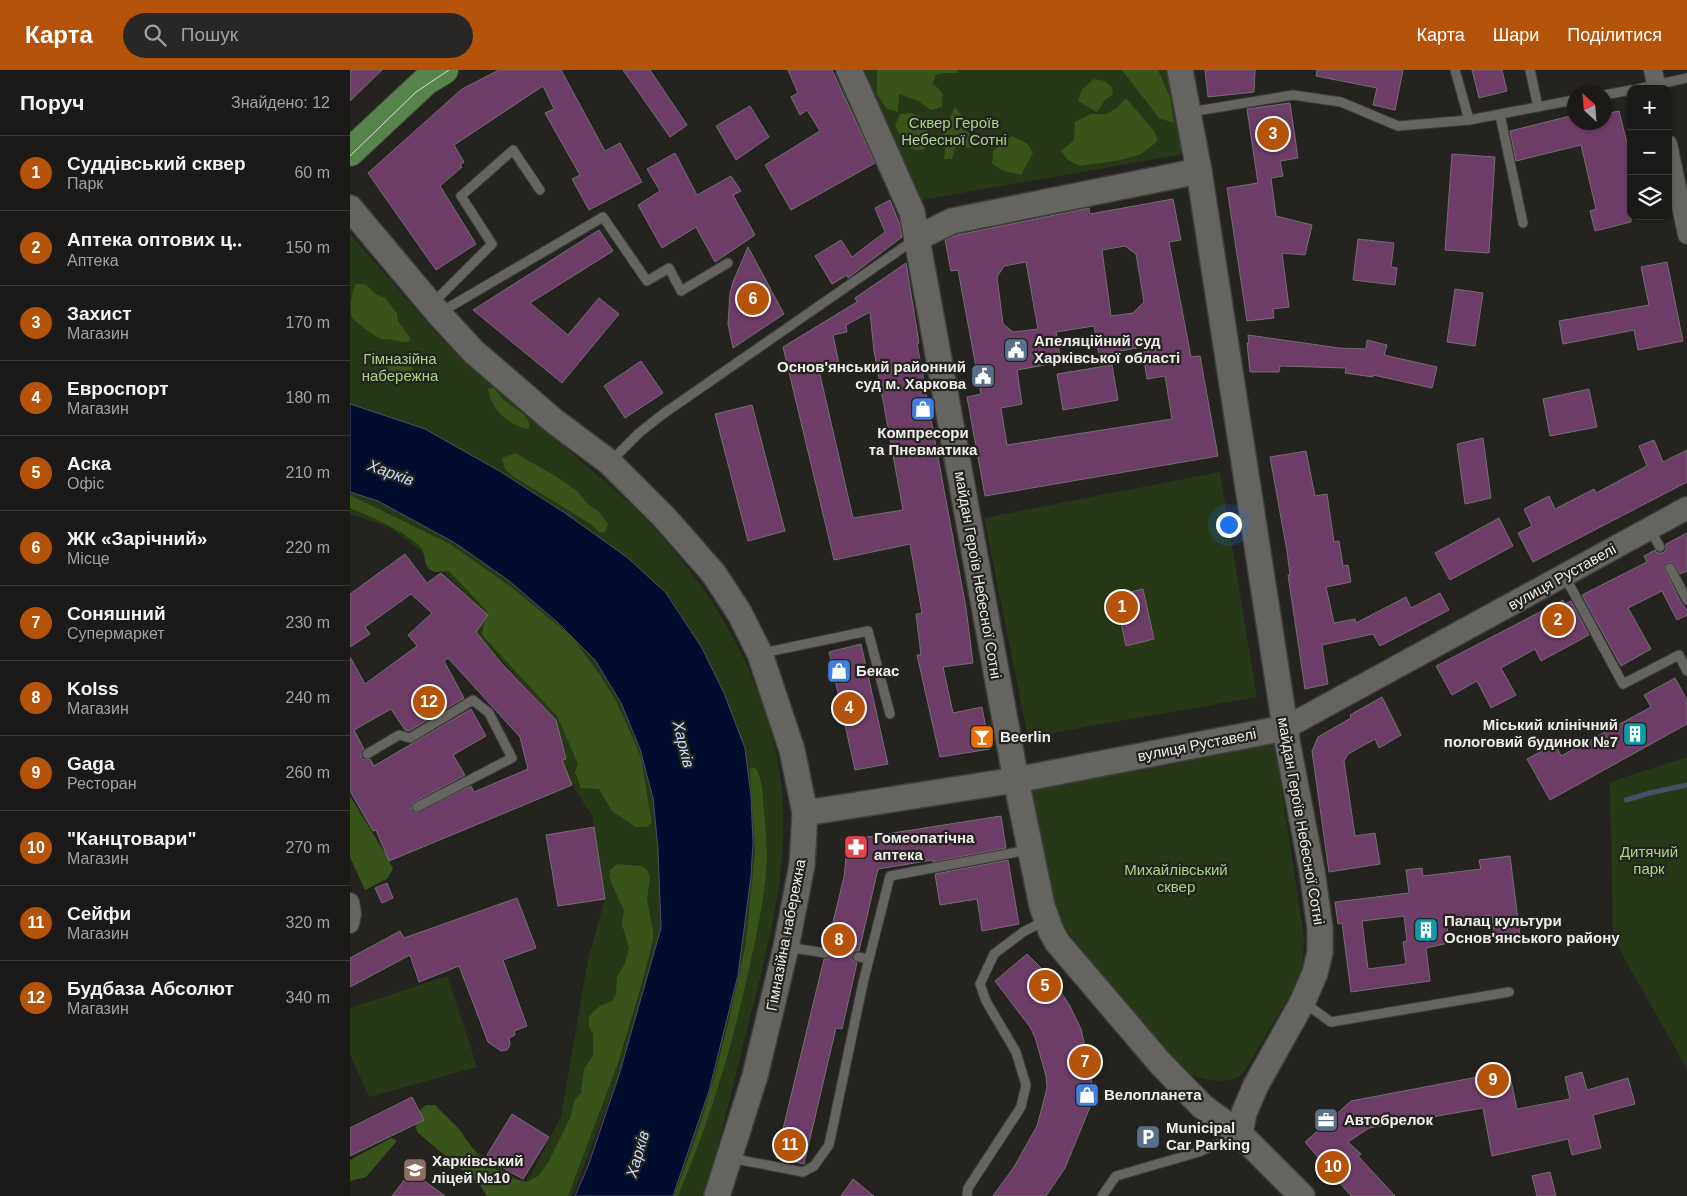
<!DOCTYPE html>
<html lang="uk">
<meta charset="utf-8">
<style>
body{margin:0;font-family:Helvetica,sans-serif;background:#282725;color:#f1f3f6}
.controls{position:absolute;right:15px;top:15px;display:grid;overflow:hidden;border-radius:10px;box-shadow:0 1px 4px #0004}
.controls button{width:45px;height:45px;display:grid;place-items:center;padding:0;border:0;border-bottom:1px solid #393837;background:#1b1a18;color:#f1f3f6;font:25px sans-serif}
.compass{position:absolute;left:1217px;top:15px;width:45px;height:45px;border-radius:50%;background:#1b1a18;box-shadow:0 1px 4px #0004;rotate:334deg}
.you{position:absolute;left:878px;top:454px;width:18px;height:18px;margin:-12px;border:4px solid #fff;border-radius:50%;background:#1a73e8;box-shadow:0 0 0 8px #1a73e833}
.badge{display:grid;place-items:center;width:32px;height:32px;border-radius:50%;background:#b45309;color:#fff;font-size:16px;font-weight:700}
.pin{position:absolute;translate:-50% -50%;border:2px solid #fff;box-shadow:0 1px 5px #0006}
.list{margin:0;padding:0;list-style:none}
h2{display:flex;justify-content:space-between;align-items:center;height:65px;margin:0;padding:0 20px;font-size:21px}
h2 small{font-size:16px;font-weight:400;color:#a0a1a2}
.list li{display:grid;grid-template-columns:32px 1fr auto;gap:15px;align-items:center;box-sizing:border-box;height:75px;padding:0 20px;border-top:1px solid #393837}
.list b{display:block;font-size:19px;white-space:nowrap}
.list p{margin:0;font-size:16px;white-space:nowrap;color:#a0a1a2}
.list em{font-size:16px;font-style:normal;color:#a0a1a2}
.icon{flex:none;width:28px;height:28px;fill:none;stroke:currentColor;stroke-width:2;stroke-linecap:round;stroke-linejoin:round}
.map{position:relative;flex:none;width:1337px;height:1126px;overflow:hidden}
header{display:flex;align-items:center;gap:30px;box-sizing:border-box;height:70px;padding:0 25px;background:#b45309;color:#fff}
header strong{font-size:24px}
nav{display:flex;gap:28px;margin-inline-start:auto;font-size:18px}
.search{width:350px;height:45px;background:#282725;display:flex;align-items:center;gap:12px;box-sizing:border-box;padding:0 18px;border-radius:28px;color:#a0a1a2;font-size:19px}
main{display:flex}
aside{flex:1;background:#1b1a18}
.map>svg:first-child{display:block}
</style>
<header>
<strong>Карта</strong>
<div class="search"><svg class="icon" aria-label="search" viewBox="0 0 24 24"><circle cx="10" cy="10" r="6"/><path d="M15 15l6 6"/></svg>Пошук</div>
<nav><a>Карта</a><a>Шари</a><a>Поділитися</a></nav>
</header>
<main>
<aside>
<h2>Поруч<small>Знайдено: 12</small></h2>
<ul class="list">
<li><span class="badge">1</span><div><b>Суддівський сквер</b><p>Парк</p></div><em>60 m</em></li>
<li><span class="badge">2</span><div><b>Аптека оптових ц‥</b><p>Аптека</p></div><em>150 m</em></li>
<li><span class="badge">3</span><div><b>Захист</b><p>Магазин</p></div><em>170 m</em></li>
<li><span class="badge">4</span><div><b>Евроспорт</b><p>Магазин</p></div><em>180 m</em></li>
<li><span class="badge">5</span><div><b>Аска</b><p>Офіс</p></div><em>210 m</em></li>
<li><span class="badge">6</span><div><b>ЖК «Зарічний»</b><p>Місце</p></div><em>220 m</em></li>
<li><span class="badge">7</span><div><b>Соняшний</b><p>Супермаркет</p></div><em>230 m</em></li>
<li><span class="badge">8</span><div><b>Kolss</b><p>Магазин</p></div><em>240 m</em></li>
<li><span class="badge">9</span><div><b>Gaga</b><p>Ресторан</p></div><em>260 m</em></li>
<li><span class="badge">10</span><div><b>&quot;Канцтовари&quot;</b><p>Магазин</p></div><em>270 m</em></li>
<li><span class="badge">11</span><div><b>Сейфи</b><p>Магазин</p></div><em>320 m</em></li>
<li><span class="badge">12</span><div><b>Будбаза Абсолют</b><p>Магазин</p></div><em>340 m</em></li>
</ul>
</aside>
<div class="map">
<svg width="1337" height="1126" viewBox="0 0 1337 1126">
<rect width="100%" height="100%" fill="#242320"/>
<!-- green -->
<g fill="#273817">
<polygon points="509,0 821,0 834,84 566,131"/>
<path d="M0,164L95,273L276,430C359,507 427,619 433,735C437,802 418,878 401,943C386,1004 371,1065 355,1126H323L359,1021L388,904L401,806L403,773L401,726L394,678L374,623L352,578L321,529L278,488L228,452L149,401L73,359L0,334Z"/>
<polygon points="870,402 907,627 678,667 634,448"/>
<polygon points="0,422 28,431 105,473 158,510 207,552 245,590 271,633 290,678 303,728 308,779 311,858 269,1005 222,1126 138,1126 118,1075 175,1115 211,1047 238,890 255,829 242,745 206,691 216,689 206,651 126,562 137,545 80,488 39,457 0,444"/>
<path d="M924,669L954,867L953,892L947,913L896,999C894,1002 891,1006 888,1007C872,1015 847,1009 834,1001C828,997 823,992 818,988L706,847L681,718Z"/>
<polygon points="1337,687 1337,999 1263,868 1260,712"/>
<polygon points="97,906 127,997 19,1027 0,984 0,938"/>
</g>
<!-- forest -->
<g fill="#38541a">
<polygon points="527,0 606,0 609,3 591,3 586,5 583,13 593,24 592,37 581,40 568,31 549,24 548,42 537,39 527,24"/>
<polygon points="772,0 808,0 820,27 824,53 809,48"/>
<polygon points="744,9 755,11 762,17 763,24 755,30 747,42 728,31 732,19"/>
<polygon points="776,28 804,61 808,71 791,84 771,90 730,96 718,90 711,81 724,70 725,52 741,44 756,44 767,38"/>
<polygon points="605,37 612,46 606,56 614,58 629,73 619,78 606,76 602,89 594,89 595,81 593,63"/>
<path d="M561,43C578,49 578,55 580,72L574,80C554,82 554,70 545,56L550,44Z"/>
<polygon points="662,66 678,74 683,83 671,105 654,101 642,94 643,81 654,71"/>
<path d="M6,214H15L26,224L35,228L47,243L48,251L61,269L60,271C53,273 50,271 44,270C40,269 36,270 32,269C25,267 3,251 1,245C0,236 1,222 6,214Z"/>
<path d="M51,288L58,293L63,298L59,307C48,313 42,307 33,299L34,294Z"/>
<path d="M143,318C147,321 148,323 151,327C159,337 182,343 179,359C160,356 140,339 138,319Z"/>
<polygon points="165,383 207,407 227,421 238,434 249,442 258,454 255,463 249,462 241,454 164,407 155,399 152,388"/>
<path d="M0,425L100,474L161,517L222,567L250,605L266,631L282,666L291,688L302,753L296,757H286L281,754L262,741L249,719L231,718L225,702L228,694L207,646L132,565L134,553L138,545L136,540L99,501C94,501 87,503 83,501C72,498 77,481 69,475C48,458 24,448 0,438Z"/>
<path d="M405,697C413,708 413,729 414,741C415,756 417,772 417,787C415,832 404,877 394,921C378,991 356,1060 328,1126H324C355,1050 375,971 392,891L396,872L405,781L400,699Z"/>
<polygon points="0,726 36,785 43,799 37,809 15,820 0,787"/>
<polygon points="267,794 292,796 297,800 300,807 297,829 303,861 303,870 292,913 269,990 218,1126 137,1126 130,1115 67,1062 63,1046 76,1035 85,1035 109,1059 131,1090 160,1108 177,1112 188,1106 198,1093 221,1046 224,1031 231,1023 234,999 243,986 243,964 239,956 239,946 250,936 262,931 266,924 267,907 275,893 279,879 272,854 274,841 259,807 260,800"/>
<polygon points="41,1068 45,1069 46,1072 16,1107 0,1111 0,1090"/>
</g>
<!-- water -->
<polygon fill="#000d2f" stroke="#485068" points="0,334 75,359 151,402 215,443 278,488 316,523 352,578 374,623 395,678 401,726 403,773 401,806 388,905 359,1021 323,1126 225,1126 238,1096 269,1005 311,858 308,779 303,728 290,679 271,633 245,590 207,552 158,510 105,473 28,431 0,422"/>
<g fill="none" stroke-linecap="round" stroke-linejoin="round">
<!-- stream -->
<polyline stroke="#485068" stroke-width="5" points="1276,730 1300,723 1337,715"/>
</g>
<!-- building -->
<g fill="#6e3d67" stroke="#726f72" fill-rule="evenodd">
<polygon points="0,0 32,0 0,31"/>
<polygon points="149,0 211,0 255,81 270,73 292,112 239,140 222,109 230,105 195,43 204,39 193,16 104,75 114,92 110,95 112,97 90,116 126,174 86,200 18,103 112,19"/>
<polygon points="273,0 300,0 337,55 320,67"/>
<polygon points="438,0 482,0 525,93 441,140 415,95 470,61 457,40 450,45 441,27 448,23"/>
<polygon points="855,0 905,0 904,22 858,27"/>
<polygon points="967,0 1053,0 1045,40 1023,35 1027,18 966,6"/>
<polygon points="1122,0 1152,0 1157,21 1129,28"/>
<polygon points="940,33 948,88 930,91 933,106 921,108 926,146 962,155 955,185 932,183 939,237 923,239 924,248 897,251 877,118 908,113 897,39"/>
<polygon points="400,36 419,67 386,90 366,56"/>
<polygon points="1269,41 1281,89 1281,152 1245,161 1240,141 1246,139 1231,75 1166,91 1160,61 1224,45 1224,52 1254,52 1254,44"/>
<polygon points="325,83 347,125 381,106 391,121 383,125 405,165 365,192 346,157 312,178 288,135 310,121 297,99"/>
<polygon points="1102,84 1145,87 1139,183 1095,180"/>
<path d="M823,129L831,170L819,172L841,287L850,286L868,386L635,426L617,327L631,324L608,200L601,201L595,170L607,165L739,138L740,144ZM775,176L786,184L794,232L783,243L761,246L752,180ZM676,192L688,259L663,262L653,254L647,207L654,196ZM744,256L749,285L792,277L797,309L815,306L822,349L657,375L651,338L672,334L667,300L711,292L706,262Z"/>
<polygon points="540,130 550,155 552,167 498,208 497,205 482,214 465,186 491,170 502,187 535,162 525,138"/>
<polygon points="249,160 263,181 180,233 218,265 249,228 269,244 212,313 123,240"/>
<polygon points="1008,169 1044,173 1041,197 1047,198 1045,215 1003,210"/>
<polygon points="398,177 434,244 383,278 378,254 380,223 383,212"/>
<polygon points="1317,192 1333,271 1288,280 1284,260 1213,274 1209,251 1299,235 1291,197"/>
<path d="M556,193L569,273L567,274L616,538L623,593L593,597L603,643L632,637L640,679L590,687L567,585H571L566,544L572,543L560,474L484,490L433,277L507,232L505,228ZM520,242L524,281L553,440L503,448L468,296L489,294L483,265L497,262L496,255Z"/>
<polygon points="1105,219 1133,223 1125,276 1097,272"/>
<polygon points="898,265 989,278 1016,279 1017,270 1037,275 1034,285 1087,297 1082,318 1023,305 1023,307 995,303 996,298 930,296 929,302 900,302 897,273 899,273"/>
<polygon points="291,291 313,323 275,348 254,316"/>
<polygon points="762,295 768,330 713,340 707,304"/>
<polygon points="1239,319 1247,357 1200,366 1193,329"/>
<polygon points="402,335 435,461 398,471 365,344"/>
<polygon points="1133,368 1141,428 1115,434 1107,374"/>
<polygon points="1304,370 1313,392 1337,380 1337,412 1183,492 1168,463 1182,456 1174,439 1199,426 1205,439 1244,419 1246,423 1297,396 1289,376"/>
<polygon points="956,381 965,426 977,424 984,472 989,471 993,496 998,495 1001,512 976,517 984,553 1005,549 1006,553 1056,527 1061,538 1090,523 1099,540 1030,576 1023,564 972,575 978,614 955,619 938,505 940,505 937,481 920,387"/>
<polygon points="1149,448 1163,476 1100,510 1085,483"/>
<polygon points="1337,463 1337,501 1330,504 1325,495 1321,492 1317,493 1314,498 1331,533 1337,540 1337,545 1327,550 1312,521 1278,538 1301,579 1271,596 1232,525 1297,492 1294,486 1305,480 1307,483 1313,483 1316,480 1316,474"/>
<path d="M55,484L77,513L91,503L138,545L126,562L153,595L206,650L216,689L212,690L222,715L39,791L26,760L23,761L0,721V587L15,614L67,576L58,565L82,543L61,524L15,557L20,564L0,577V524ZM98,588L170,667L178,699L124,722L121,716L66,743L61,739L62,734L64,732L115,705L103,685L136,666L121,639L24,696L20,689L14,690L11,687V681L14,679L4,660L41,639L55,660L59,661L114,628L94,591Z"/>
<polygon points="793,519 804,569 776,576 765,526"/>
<polygon points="1213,530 1215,534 1221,531 1239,565 1191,591 1185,579 1151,598 1166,625 1141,638 1127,611 1102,625 1086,596"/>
<polygon points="511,574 538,694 505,700 479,582"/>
<polygon points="1325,608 1337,630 1337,654 1200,730 1177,689 1205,674 1211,686 1301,637 1294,625"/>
<polygon points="1032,627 1051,665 1029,678 1025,669 998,684 994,691 1005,766 1025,763 1030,794 979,802 962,681 968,667 1001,648 1000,645"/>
<polygon points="651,746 656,778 583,792 583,790 528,799 509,881 505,881 502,885 502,890 507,893 492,959 486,958 454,1094 426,1088 474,889 478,889 481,884 481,880 477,877 494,807 498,770"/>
<polygon points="244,757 255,829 208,836 196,765"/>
<path d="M1160,786L1170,866L1145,869L1142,845L1097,851L1098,873L1076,878L1080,911L1001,922L992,853L988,854L985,832L1059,823L1056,800L1072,798L1073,806L1131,799L1129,790ZM1054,846L1057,871L1053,872L1056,894L1018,899L1012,851Z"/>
<polygon points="658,790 669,854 632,861 627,829 590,835 585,804"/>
<polygon points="37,813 43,828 32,833 25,818"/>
<polygon points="167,828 186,878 153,890 177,956 164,961 165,965 159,968 160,975 157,980 151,981 138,972 109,896 69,912 60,885 0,917 0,888 50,861 54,868"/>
<polygon points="677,884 703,910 720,936 731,959 740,998 742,1015 740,1037 715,1098 696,1126 643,1126 664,1097 687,1056 697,1018 696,1006 685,967 680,957 645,911"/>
<polygon points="1159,1001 1167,1039 1220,1029 1215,1007 1232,1002 1237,1020 1278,1008 1285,1034 1243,1045 1251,1078 1222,1085 1218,1069 1142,1086 1133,1038 1019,1058 998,1072 1011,1084 1008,1086 1045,1126 1001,1126 955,1072 1001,1031"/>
<polygon points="62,1027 74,1050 0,1086 0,1058"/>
<polygon points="162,1044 199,1067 173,1109 155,1099 137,1085"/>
<polygon points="61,1101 95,1126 42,1126"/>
<polygon points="1200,1102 1206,1126 1187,1126 1182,1106"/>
<polygon points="503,1109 524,1126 491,1126"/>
</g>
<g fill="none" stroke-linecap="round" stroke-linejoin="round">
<defs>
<g id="service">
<polyline points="1105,0 1119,50 1224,30"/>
<polyline points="1180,0 1188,37"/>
<polyline points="1287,19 1337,8"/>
<polyline points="1254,25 1281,20"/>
<polyline points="840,42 943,25 991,32 1048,56 1119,50"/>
<polyline points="1150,45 1173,153"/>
<polyline points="83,233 142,174 111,126 163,80 190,120"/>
<polyline points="91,242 253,147 297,211 319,198 331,221 378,193"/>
<polyline points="260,392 289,363 313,344 564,170"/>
<polyline points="1299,459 1310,477"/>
<polyline points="1320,498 1337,530"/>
<polyline points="1214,505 1273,614 1329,585 1337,601"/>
<polyline points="412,583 518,561 540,644"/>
<polyline points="17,684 49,665 60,668 123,630 139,643 162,688 67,737"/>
<polyline points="438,877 475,883"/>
<polyline points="508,887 519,889"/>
<polyline points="953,932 981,952 1159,922"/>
<polyline points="380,1088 453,1102 464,1096 479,1075 513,913 540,806 678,780"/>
<polyline points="617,1126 618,1118 671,1037 676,1015 666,982 636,931 630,914 644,884 673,862 694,851"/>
<polyline points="752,1126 766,1106 849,1082 887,1065"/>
</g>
<g id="minor">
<polyline points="1303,0 1307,19"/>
<polyline points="1318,74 1337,165"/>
<polyline points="0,832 2,844 0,854"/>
</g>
<polyline id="tertiary" points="935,658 1337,438"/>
<g id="secondary">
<polyline points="499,0 562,142 666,710 692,836 701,861 707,872 811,994 852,1036 890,1064 952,1126"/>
<polyline points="830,0 849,101 938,676 962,801 970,858 970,882 965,903 953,931 906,1015 894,1043 890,1064"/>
<polyline points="0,138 88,243 124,282 204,351 259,392 315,448 364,504 390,544 410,584 442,680 455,743 452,795 436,877 405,1006 367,1126"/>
<polyline points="567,168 602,151 849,101"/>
<polyline points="455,743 666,710 935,658"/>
</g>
<polyline id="primary" points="0,82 76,11 94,0"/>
</defs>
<!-- service casing -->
<use href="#service" stroke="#3f3e3c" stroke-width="11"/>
<!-- minor casing -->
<use href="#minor" stroke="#3f3e3c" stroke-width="20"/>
<!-- tertiary casing -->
<use href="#tertiary" stroke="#3f3e3c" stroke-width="25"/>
<!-- secondary casing -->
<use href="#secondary" stroke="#3f3e3c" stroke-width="28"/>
<!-- primary casing -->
<use href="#primary" stroke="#3f3e3c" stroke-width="30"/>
<!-- service -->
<use href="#service" stroke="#656461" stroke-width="9"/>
<!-- minor -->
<use href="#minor" stroke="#656461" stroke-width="18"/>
<!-- tertiary -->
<use href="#tertiary" stroke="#656461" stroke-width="22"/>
<!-- secondary -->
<use href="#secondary" stroke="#656461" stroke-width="25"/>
<!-- primary -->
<use href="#primary" stroke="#57844d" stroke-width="28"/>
<!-- tram -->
<polyline stroke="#dbdad7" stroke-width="1" points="0,86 66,22 99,0"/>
</g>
<!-- icons -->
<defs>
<symbol id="civic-square" viewBox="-11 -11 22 22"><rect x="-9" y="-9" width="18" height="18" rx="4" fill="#5c6f8a" stroke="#242320"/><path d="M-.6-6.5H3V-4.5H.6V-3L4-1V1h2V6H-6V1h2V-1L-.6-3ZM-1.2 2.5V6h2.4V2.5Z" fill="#fff"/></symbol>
<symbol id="shop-square" viewBox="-11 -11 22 22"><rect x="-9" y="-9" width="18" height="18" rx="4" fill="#3f7fe0" stroke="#242320"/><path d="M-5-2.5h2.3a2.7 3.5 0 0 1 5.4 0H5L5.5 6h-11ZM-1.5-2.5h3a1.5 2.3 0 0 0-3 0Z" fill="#fff"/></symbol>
<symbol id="building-square" viewBox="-11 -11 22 22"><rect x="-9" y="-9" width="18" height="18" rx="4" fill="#0f9aa8" stroke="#242320"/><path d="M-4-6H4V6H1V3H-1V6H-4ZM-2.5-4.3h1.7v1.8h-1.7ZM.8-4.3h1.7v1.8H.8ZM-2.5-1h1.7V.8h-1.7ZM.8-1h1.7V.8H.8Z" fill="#fff"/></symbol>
<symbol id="bar-square" viewBox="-11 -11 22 22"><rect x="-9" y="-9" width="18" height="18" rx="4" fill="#e8710a" stroke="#242320"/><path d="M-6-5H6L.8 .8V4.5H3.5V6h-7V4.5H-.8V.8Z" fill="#fff"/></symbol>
<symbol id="pharmacy-square" viewBox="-11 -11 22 22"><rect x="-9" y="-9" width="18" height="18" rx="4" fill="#e0444e" stroke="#242320"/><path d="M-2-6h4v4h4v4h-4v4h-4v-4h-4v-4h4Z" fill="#fff"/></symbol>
<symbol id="office-square" viewBox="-11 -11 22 22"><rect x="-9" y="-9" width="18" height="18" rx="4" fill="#5c6f8a" stroke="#242320"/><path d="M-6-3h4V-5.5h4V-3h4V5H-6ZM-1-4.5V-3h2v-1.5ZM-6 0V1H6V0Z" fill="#fff"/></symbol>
<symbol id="parking-square" viewBox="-11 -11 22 22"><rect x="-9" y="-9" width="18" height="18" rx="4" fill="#5c6f8a" stroke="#242320"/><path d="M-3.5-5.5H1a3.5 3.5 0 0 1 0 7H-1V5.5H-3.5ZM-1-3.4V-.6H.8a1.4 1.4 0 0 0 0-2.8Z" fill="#fff"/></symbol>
<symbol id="school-square" viewBox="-11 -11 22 22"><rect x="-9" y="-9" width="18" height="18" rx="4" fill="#8d6e63" stroke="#242320"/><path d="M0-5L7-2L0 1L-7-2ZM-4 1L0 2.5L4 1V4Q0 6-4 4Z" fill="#fff"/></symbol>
</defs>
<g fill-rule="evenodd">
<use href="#civic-square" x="652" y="266" width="28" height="28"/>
<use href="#civic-square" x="619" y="292" width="28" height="28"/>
<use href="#shop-square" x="559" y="325" width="28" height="28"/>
<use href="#shop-square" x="475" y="587" width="28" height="28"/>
<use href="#building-square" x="1271" y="650" width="28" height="28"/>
<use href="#bar-square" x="618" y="653" width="28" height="28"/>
<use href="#pharmacy-square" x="492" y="763" width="28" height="28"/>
<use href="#building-square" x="1062" y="846" width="28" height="28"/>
<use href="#shop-square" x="723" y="1011" width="28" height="28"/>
<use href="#office-square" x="962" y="1036" width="28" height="28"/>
<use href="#parking-square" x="784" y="1053" width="28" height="28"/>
<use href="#school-square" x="51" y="1086" width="28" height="28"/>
</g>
<g text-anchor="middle" stroke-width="4.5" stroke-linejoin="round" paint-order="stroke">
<!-- park labels -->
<g font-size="15" fill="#a9d682" stroke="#242320">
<text x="604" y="58">Сквер Героїв<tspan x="604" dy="17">Небесної Сотні</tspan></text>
<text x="50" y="294">Гімназійна<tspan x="50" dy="17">набережна</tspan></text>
<text x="1299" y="787">Дитячий<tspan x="1299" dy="17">парк</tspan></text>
<text x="826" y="805">Михайлівський<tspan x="826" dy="17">сквер</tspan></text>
</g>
<!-- poi labels -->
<g font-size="15" font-weight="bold" fill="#efeeec" stroke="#242320" text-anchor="start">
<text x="684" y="276">Апеляційний суд<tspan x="684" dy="17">Харківської області</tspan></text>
<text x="616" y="302" text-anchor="end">Основ'янський районний<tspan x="616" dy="17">суд м. Харкова</tspan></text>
<text x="573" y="368" text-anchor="middle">Компресори<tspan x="573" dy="17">та Пневматика</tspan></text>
<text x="506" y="606">Бекас</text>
<text x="1268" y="660" text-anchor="end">Міський клінічний<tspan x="1268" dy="17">пологовий будинок №7</tspan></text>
<text x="650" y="672">Beеrlin</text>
<text x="524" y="773">Гомеопатічна<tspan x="524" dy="17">аптека</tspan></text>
<text x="1094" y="856">Палац культури<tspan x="1094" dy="17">Основ'янського району</tspan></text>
<text x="754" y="1030">Велопланета</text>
<text x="994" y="1055">Автобрелок</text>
<text x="816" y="1063">Municipal<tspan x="816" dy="17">Car Parking</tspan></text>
<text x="82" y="1096">Харківський<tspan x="82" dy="17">ліцей №10</tspan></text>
</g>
<!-- street labels -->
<g font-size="15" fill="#efeeec" stroke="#242320">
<text transform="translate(628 505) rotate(80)" y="5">майдан Героїв Небесної Сотні</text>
<text transform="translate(1212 507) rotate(-29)" y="5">вулиця Руставелі</text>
<text transform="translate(847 675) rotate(-11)" y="5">вулиця Руставелі</text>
<text transform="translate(951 751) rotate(80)" y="5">майдан Героїв Небесної Сотні</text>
<text transform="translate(436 865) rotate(-79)" y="5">Гімназійна набережна</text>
</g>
<!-- water labels -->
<g font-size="16" font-style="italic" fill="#c7dcfb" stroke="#242320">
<text transform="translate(41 402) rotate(20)" y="6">Харків</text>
<text transform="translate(334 674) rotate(76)" y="6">Харків</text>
<text transform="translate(287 1084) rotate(-74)" y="6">Харків</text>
</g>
</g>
</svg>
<div class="controls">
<button>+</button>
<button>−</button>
<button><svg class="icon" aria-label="layers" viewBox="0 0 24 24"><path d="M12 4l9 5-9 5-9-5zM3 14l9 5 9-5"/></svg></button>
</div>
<svg class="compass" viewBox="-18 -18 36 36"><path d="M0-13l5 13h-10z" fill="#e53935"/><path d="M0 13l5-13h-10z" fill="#a0a1a2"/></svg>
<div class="you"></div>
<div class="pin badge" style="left:772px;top:537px">1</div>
<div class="pin badge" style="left:1208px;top:550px">2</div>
<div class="pin badge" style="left:923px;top:64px">3</div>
<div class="pin badge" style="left:499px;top:638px">4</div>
<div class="pin badge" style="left:695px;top:916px">5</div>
<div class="pin badge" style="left:403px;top:229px">6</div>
<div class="pin badge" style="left:735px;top:992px">7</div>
<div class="pin badge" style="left:489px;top:870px">8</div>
<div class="pin badge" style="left:1143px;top:1010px">9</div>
<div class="pin badge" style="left:983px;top:1097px">10</div>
<div class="pin badge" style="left:440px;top:1075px">11</div>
<div class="pin badge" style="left:79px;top:632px">12</div>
</div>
</main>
